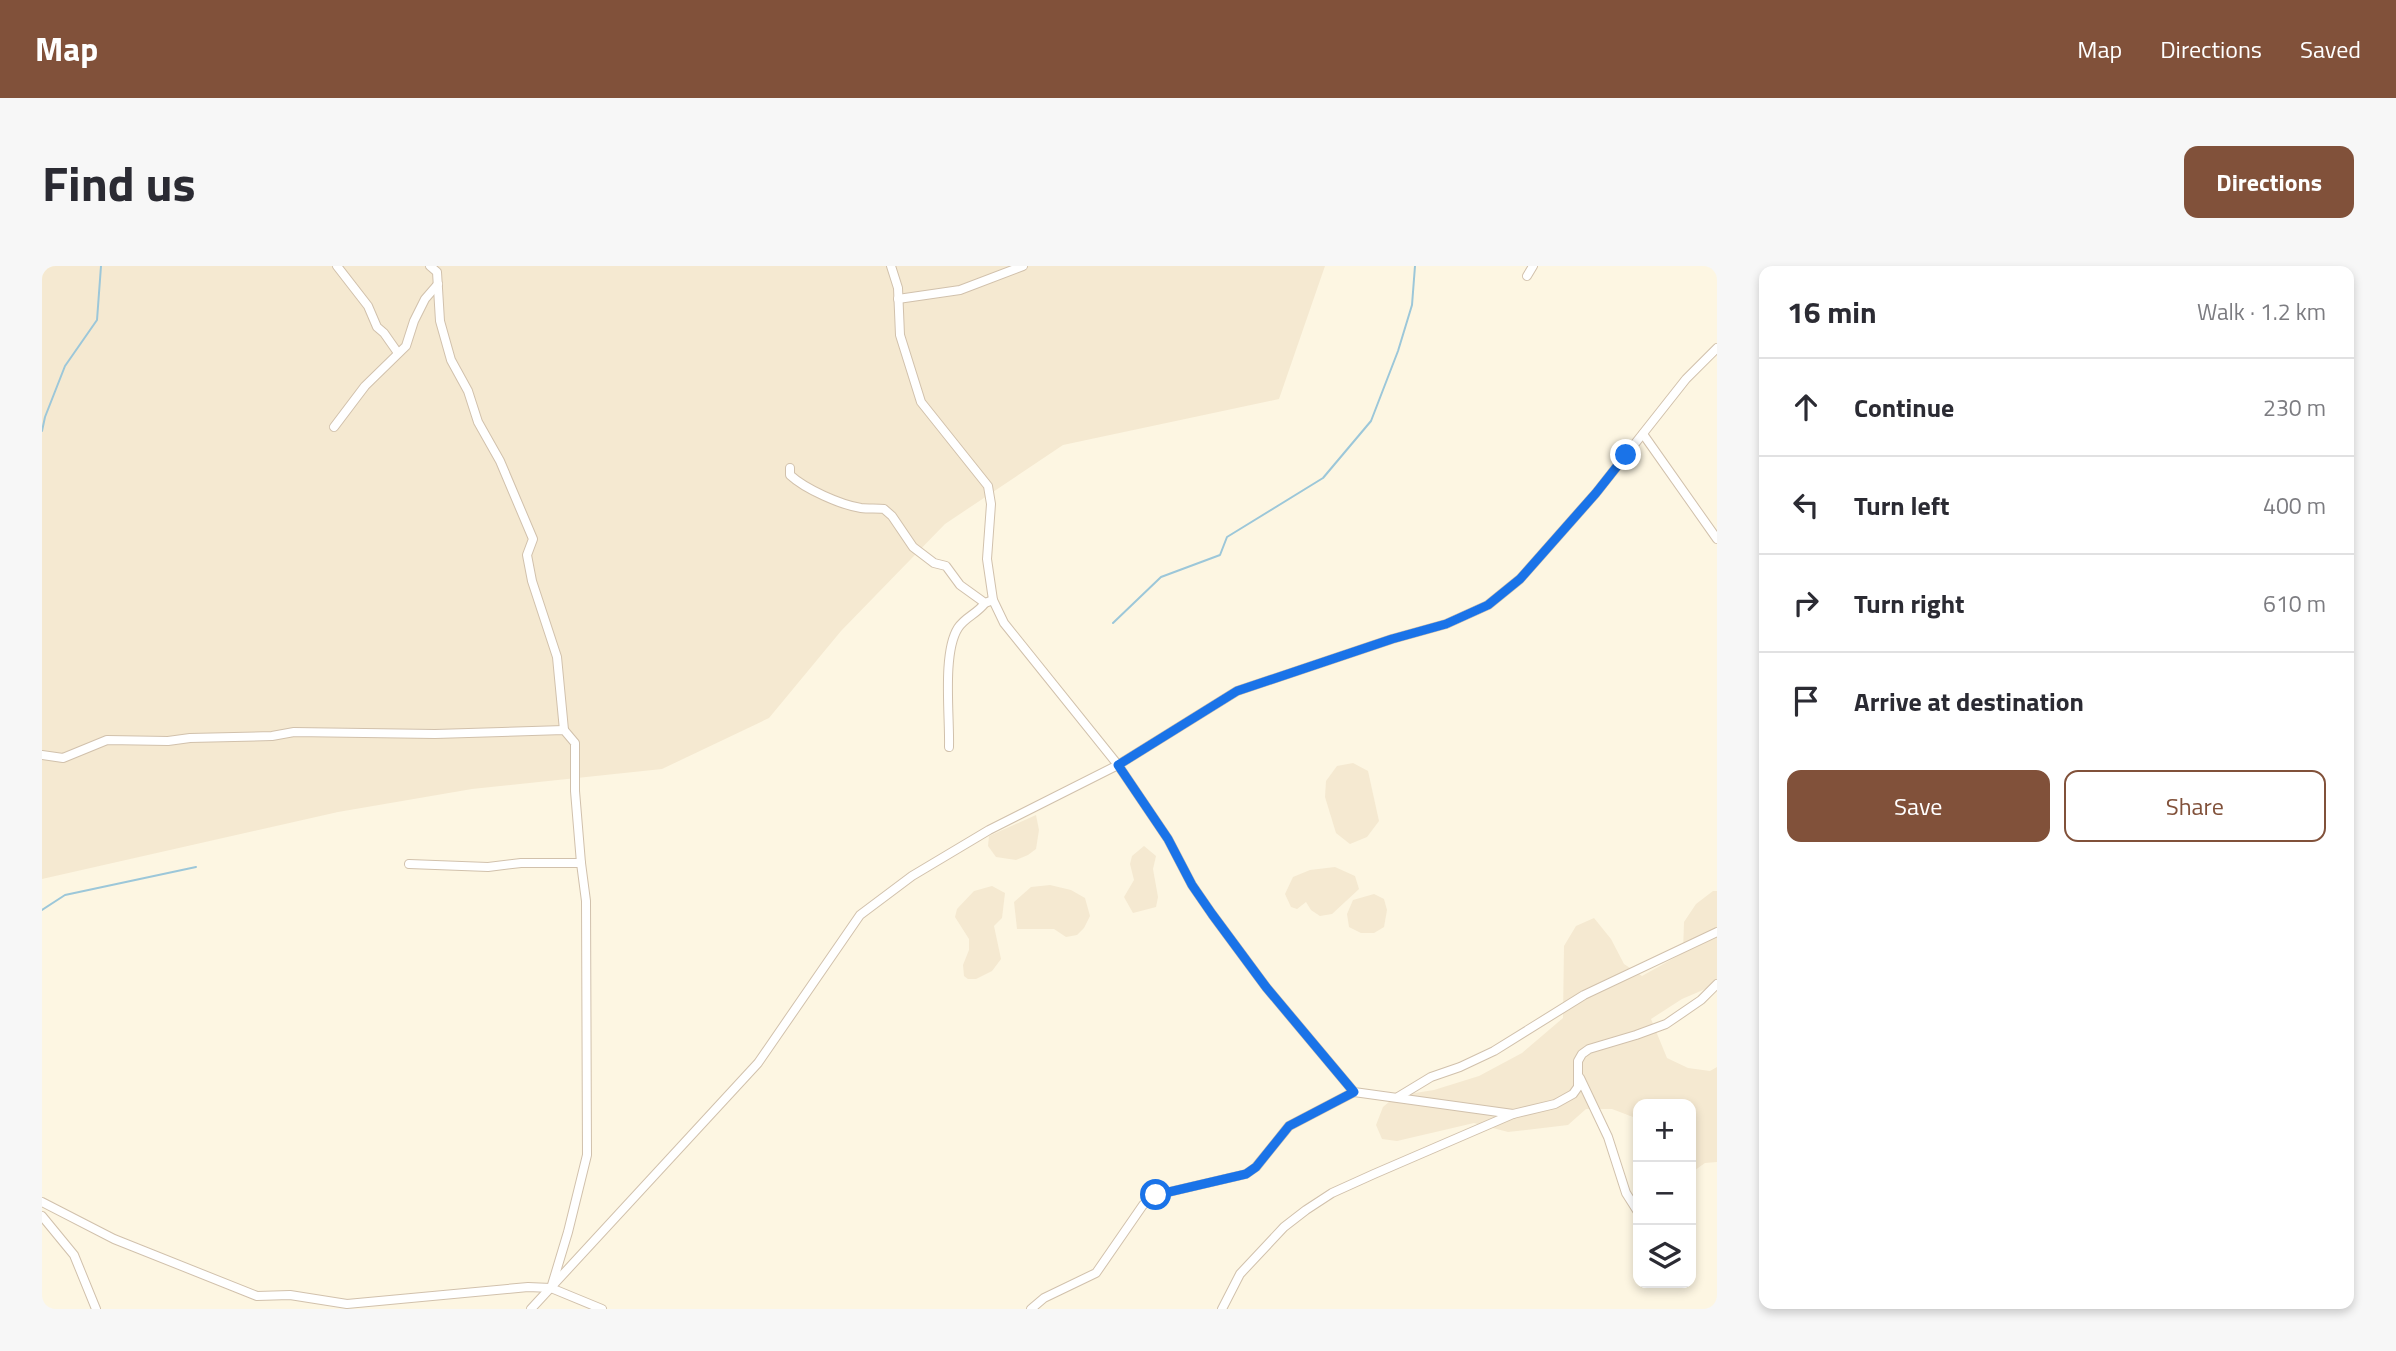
<!DOCTYPE html>
<meta charset="utf-8">
<style>
body{margin:0;font-family:"Titillium Web",sans-serif;background:#f7f7f7;color:#2b2b33}
.controls{position:absolute;right:21px;bottom:21px;display:grid;overflow:hidden;border-radius:14px;box-shadow:0 4px 10px #0003}
.controls button{width:63px;height:63px;display:grid;place-items:center;padding:0;border:0;border-bottom:2px solid #e1e1e2;background:#fff;color:#2b2b33;font:35px sans-serif}
.stop{position:absolute;width:21px;height:21px;margin:-16px;border:5px solid #1a73e8;border-radius:50%;background:#fff}
.stop.end{background:#1a73e8;border-color:#fff;box-shadow:0 2px 7px #0008}
.list{margin:0;padding:0;list-style:none}
h2{display:flex;justify-content:space-between;align-items:center;height:91px;margin:0;padding:0 28px;font-size:30px}
h2 small{font-size:23px;font-weight:400;color:#7c7c81}
.list li{display:grid;grid-template-columns:46px 1fr auto;gap:21px;align-items:center;box-sizing:border-box;height:98px;padding:0 28px;border-top:2px solid #e1e1e2}
.list b{display:block;font-size:26px;white-space:nowrap}
.list em{font-size:23px;font-style:normal;color:#7c7c81}
.actions{display:flex;gap:14px;padding:21px 28px}
.actions a{flex:1;padding:16px 0;border:2px solid #81513a;border-radius:14px;text-align:center;font-size:24px;color:#81513a}
.actions .main{background:#81513a;color:#fff}
.icon{flex:none;width:38px;height:38px;fill:none;stroke:currentColor;stroke-width:2;stroke-linecap:round;stroke-linejoin:round}
.map{position:relative;flex:none;width:1675px;height:1043px;overflow:hidden;border-radius:14px}
header{display:flex;align-items:center;gap:42px;box-sizing:border-box;height:98px;padding:0 35px;background:#81513a;color:#fff}
header strong{font-size:33px}
nav{display:flex;gap:38px;margin-inline-start:auto;font-size:24px}
.intro{display:flex;align-items:center;justify-content:space-between;box-sizing:border-box;height:168px;padding:0 42px}
h1{margin:0;font-size:49px}
.button{padding:18px 32px;border-radius:14px;background:#81513a;color:#fff;font-size:24px;font-weight:700}
main{display:flex;gap:42px;padding:0 42px}
aside{flex:1;background:#fff;border-radius:14px;box-shadow:0 4px 10px #0003}
.map>svg:first-child{display:block}
</style>
<header>
<strong>Map</strong>
<nav><a>Map</a><a>Directions</a><a>Saved</a></nav>
</header>
<div class="intro"><h1>Find us</h1><a class="button">Directions</a></div>
<main>
<div class="map">
<svg width="1675" height="1043" viewBox="0 0 1675 1043">
<rect width="100%" height="100%" fill="#fdf6e2"/>
<!-- residential -->
<g fill="#f5e9d1">
<polygon points="0,0 1283,0 1237,133 1021,179 903,258 799,365 727,452 620,503 430,523 296,546 0,613"/>
<polygon points="1311,497 1326,505 1337,555 1325,571 1308,578 1294,567 1283,531 1284,515 1295,500"/>
<polygon points="994,549 997,564 994,583 986,589 974,594 954,591 946,580 947,570"/>
<polygon points="1102,580 1114,590 1111,603 1116,631 1114,641 1091,647 1082,631 1092,614 1088,598 1090,590"/>
<polygon points="1293,601 1313,610 1317,623 1290,648 1278,650 1269,644 1264,636 1255,643 1249,641 1243,628 1251,611 1268,604"/>
<polygon points="1008,619 1029,624 1043,632 1048,650 1042,662 1035,669 1024,671 1012,663 975,663 972,636 989,621"/>
<polygon points="950,620 963,627 960,652 952,660 959,693 950,705 934,713 926,713 922,710 921,699 927,684 927,673 913,651 915,643 932,625"/>
<polygon points="1671,625 1675,625 1675,718 1640,733 1609,753 1625,792 1646,802 1668,805 1675,801 1675,896 1663,897 1649,907 1649,838 1596,838 1596,855 1591,851 1570,843 1544,843 1526,859 1466,866 1432,857 1355,875 1340,873 1334,859 1341,841 1354,830 1392,824 1437,810 1480,787 1521,752 1522,680 1534,660 1552,652 1569,673 1582,698 1600,710 1641,687 1642,656 1654,638"/>
<polygon points="1332,628 1342,633 1345,644 1342,661 1332,667 1319,667 1307,661 1305,648 1311,634"/>
</g>
<g fill="none" stroke-linecap="round" stroke-linejoin="round">
<!-- stream -->
<g stroke="#9cc7d9" stroke-width="2">
<polyline points="0,165 3,151 23,100 55,54 59,0"/>
<polyline points="1071,357 1119,311 1178,289 1185,271 1281,212 1329,155 1356,85 1370,39 1373,0"/>
<polyline points="0,644 23,629 154,601"/>
</g>
<defs>
<g id="minor">
<polyline points="295,0 326,40 335,61 342,67 356,87"/>
<polyline points="388,0 395,6 398,55 409,94 426,125 436,156 458,195 491,273 485,289 490,315 515,391 522,464"/>
<polyline points="849,0 856,22 858,69 879,136 946,220 949,238 945,293 951,334 962,357 1076,499 1126,573 1150,619 1170,648 1224,721 1312,826 1471,848"/>
<polyline points="1485,10 1491,0"/>
<polyline points="856,33 918,24 981,0"/>
<polyline points="292,161 323,120 364,80 372,55 383,33 396,18"/>
<polyline points="1601,168 1675,273"/>
<path d="M748,202V209C763,223 799,239 819,242C827,243 835,242 842,243L850,250L871,281L892,297L904,300L918,319L943,337L951,334"/>
<path d="M907,481C908,451 900,387 916,362C923,351 935,348 943,337"/>
<polyline points="0,489 21,492 65,474 126,475 148,472 230,470 252,466 393,468 522,464 533,477 533,525 539,597 544,635 545,889 526,966 510,1019"/>
<polyline points="367,598 446,601 479,597 539,597"/>
<polyline points="1538,812 1566,871 1584,927 1596,946"/>
<polyline points="1356,831 1389,811 1418,801 1452,785 1542,729 1675,666"/>
<polyline points="0,936 72,973 215,1030 248,1029 305,1038 486,1021 509,1022 560,1043"/>
<polyline points="0,950 32,989 54,1043"/>
<polyline points="489,1043 716,797 818,649 870,610 947,564 1076,499 1195,425 1350,373 1404,358 1446,339 1478,313 1554,227 1644,113 1675,82"/>
<polyline points="989,1043 1002,1032 1054,1007 1101,939 1114,929 1204,908 1214,901 1247,860 1312,826"/>
<polyline points="1180,1043 1198,1008 1242,961 1264,944 1290,927 1332,908 1471,848 1513,838 1531,828 1536,821 1536,795 1540,788 1547,783 1594,769 1624,758 1659,734 1675,718"/>
</g>
</defs>
<!-- minor casing -->
<use href="#minor" stroke="#d1c1ac" stroke-width="10"/>
<!-- minor -->
<use href="#minor" stroke="#fff" stroke-width="8"/>
</g>
<g fill="none" stroke-linecap="round" stroke-linejoin="round">
<!-- route -->
<polyline stroke="#1a73e8" stroke-width="9" points="1114,929 1204,908 1214,901 1247,860 1312,826 1224,721 1170,648 1150,619 1126,573 1076,499 1195,425 1350,373 1404,358 1446,339 1478,313 1554,227 1584,189"/>
</g>
</svg>
<div class="controls">
<button>+</button>
<button>−</button>
<button><svg class="icon" aria-label="layers" viewBox="0 0 24 24"><path d="M12 4l9 5-9 5-9-5zM3 14l9 5 9-5"/></svg></button>
</div>
<div class="stop" style="left:1114px;top:929px"></div>
<div class="stop end" style="left:1584px;top:189px"></div>
</div>
<aside>
<h2>16 min<small>Walk · 1.2 km</small></h2>
<ul class="list">
<li><svg class="icon" aria-label="ahead" viewBox="0 0 24 24"><path d="M12 20V5M6 11l6-6 6 6"/></svg><div><b>Continue</b></div><em>230 m</em></li>
<li><svg class="icon" aria-label="left" viewBox="0 0 24 24"><path d="M17 20v-9H6M10 6l-5 5 5 5"/></svg><div><b>Turn left</b></div><em>400 m</em></li>
<li><svg class="icon" aria-label="right" viewBox="0 0 24 24"><path d="M7 20v-9h11M14 6l5 5-5 5"/></svg><div><b>Turn right</b></div><em>610 m</em></li>
<li><svg class="icon" aria-label="arrive" viewBox="0 0 24 24"><path d="M6 21V4h12l-3 4 3 4H6"/></svg><div><b>Arrive at destination</b></div></li>
</ul>
<div class="actions"><a class="main">Save</a><a>Share</a></div>
</aside>
</main>
